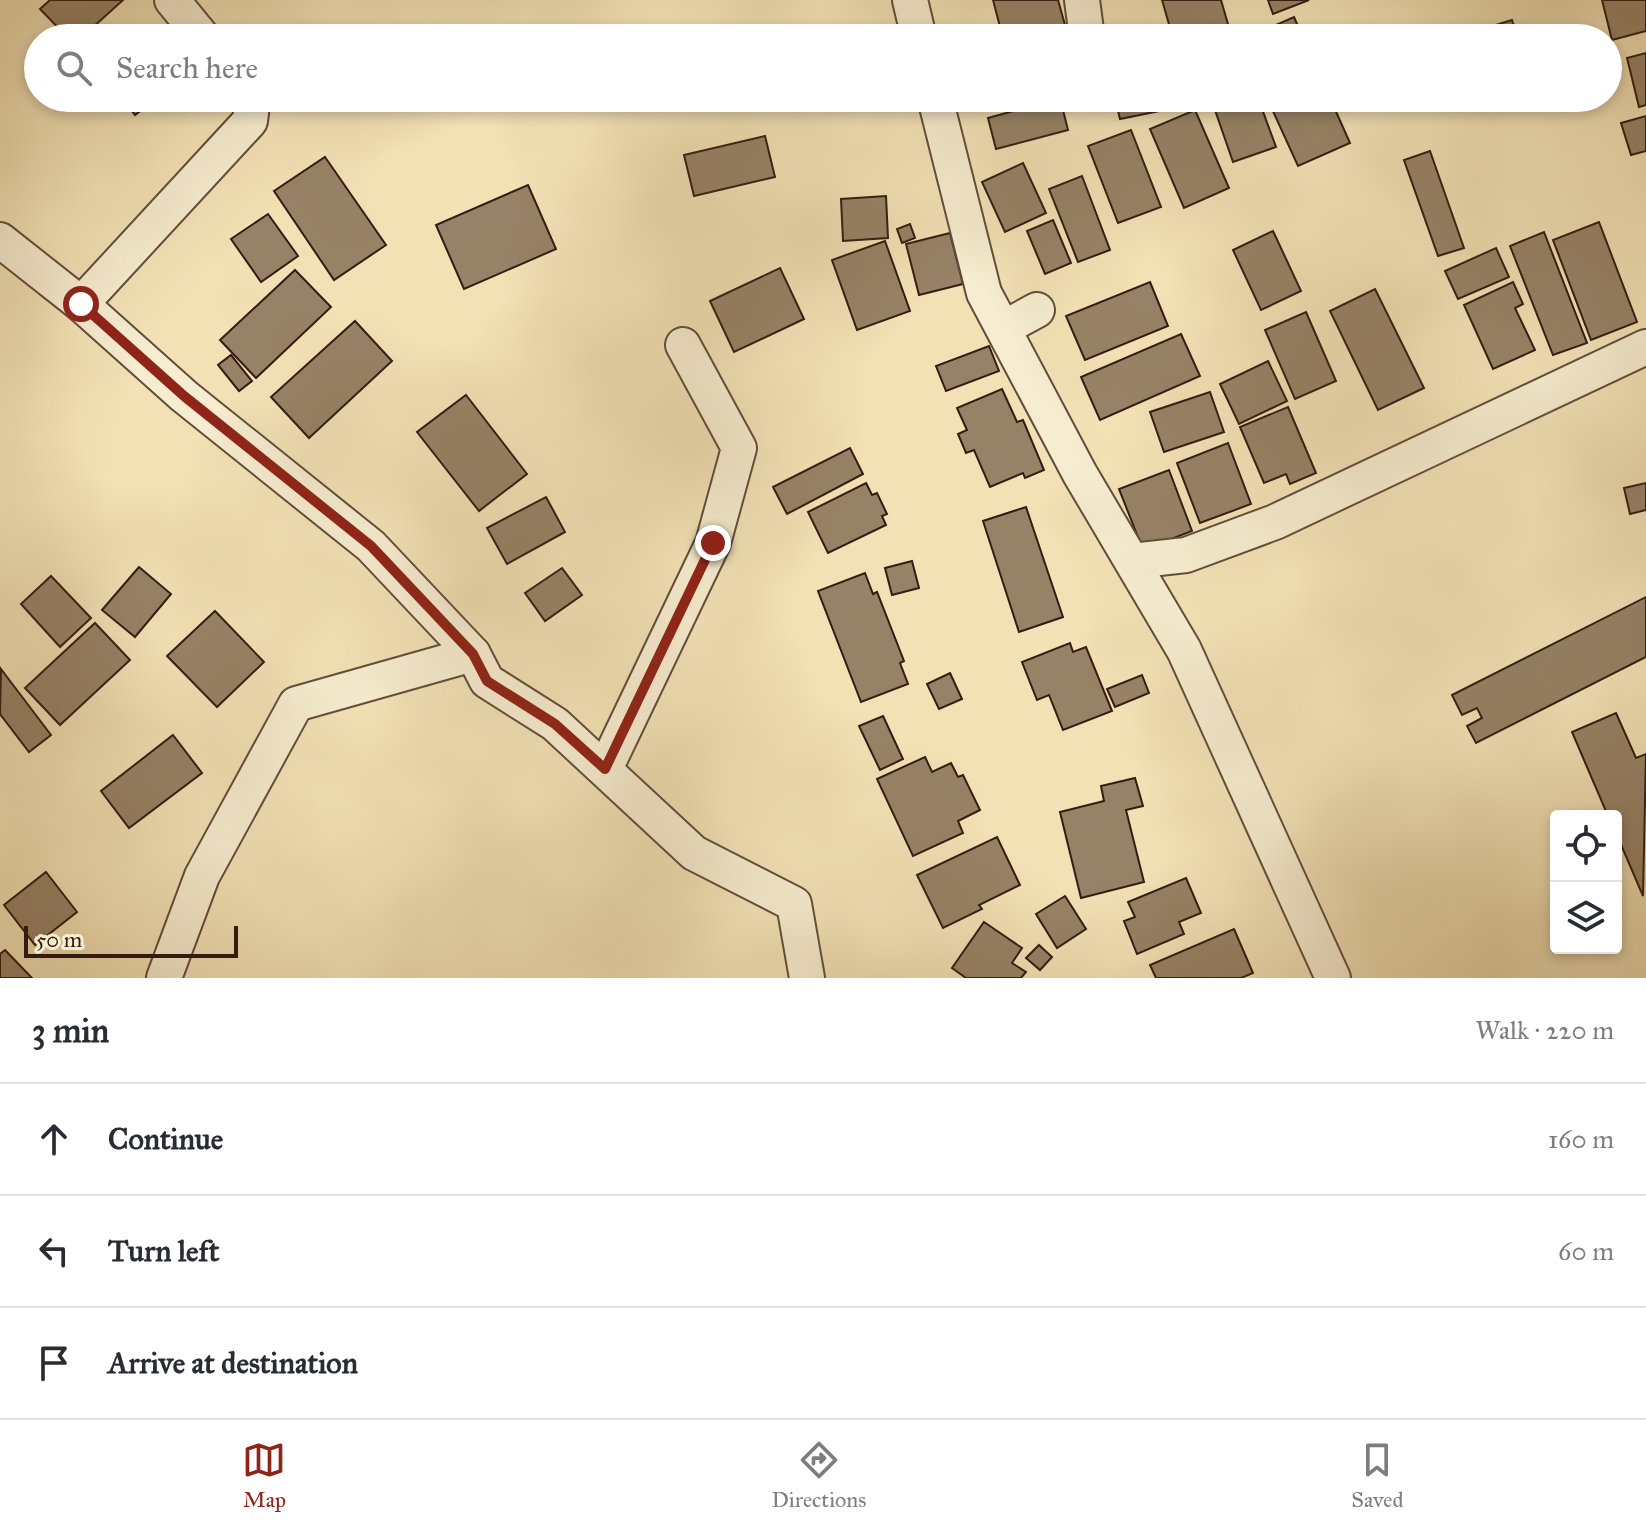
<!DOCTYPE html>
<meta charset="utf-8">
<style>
body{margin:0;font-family:"IM FELL Great Primer",serif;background:#f2f2f3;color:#2b2b33}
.controls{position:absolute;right:24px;bottom:24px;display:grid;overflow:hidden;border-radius:8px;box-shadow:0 4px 12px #0003}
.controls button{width:72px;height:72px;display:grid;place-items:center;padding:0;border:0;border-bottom:2px solid #e1e1e2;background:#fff;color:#2b2b33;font:40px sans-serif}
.scale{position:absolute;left:24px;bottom:20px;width:214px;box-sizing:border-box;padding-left:8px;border:4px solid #341c11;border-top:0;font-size:22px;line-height:28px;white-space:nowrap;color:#341c11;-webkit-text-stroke:6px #f6eccf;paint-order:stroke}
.stop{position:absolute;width:24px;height:24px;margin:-18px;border:6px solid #8f2418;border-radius:50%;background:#fff}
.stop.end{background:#8f2418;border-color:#fff;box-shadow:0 2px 8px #0008}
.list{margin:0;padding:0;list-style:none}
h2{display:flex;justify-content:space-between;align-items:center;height:104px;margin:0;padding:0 32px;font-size:34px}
h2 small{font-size:26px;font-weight:400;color:#7c7c81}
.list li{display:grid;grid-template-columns:52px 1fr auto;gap:24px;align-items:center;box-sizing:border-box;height:112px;padding:0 32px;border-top:2px solid #e1e1e2}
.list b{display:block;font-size:30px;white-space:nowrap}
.list em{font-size:26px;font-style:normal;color:#7c7c81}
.icon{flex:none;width:44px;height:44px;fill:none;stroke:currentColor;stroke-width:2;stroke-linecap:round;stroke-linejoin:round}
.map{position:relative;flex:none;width:1646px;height:978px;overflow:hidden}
.search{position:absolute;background:#fff;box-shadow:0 4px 12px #0003;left:24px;right:24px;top:24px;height:88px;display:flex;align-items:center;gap:20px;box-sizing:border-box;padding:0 28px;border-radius:44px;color:#7c7c81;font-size:30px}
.sheet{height:440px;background:#fff}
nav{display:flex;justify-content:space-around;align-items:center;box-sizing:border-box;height:112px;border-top:2px solid #e1e1e2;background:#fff;font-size:22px;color:#7c7c81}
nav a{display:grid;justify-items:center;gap:4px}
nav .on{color:#8f2418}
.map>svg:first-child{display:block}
</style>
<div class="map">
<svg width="1646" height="978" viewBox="0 0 1646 978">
<rect width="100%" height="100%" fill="#f1e1b5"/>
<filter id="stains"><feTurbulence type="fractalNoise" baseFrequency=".0025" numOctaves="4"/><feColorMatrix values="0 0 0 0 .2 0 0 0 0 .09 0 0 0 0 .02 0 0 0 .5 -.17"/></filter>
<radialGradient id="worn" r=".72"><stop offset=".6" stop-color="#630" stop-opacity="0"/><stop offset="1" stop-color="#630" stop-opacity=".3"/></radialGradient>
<!-- building -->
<g fill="#968266" stroke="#341c11" stroke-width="2">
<polygon points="50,0 123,0 81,38 68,38 40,9"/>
<polygon points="993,0 1058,0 1065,25 1003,38"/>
<polygon points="1162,0 1221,0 1232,38 1173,38"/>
<polygon points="1268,0 1309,0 1273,14"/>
<polygon points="1602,0 1646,0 1646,31 1612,40"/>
<polygon points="1294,17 1303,38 1246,38"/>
<polygon points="1512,20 1518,38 1453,38"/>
<polygon points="1646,53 1646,105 1639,107 1627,58"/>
<polygon points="122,98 157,98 135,115"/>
<polygon points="1060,98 1068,130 996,149 988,118"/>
<polygon points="1115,98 1182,98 1184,106 1120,119"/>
<polygon points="1247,98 1258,98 1276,147 1233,162 1215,110"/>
<polygon points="1267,98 1330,98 1350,143 1298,166"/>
<polygon points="1195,110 1229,188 1184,208 1150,129"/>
<polygon points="1646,116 1646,151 1631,155 1621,123"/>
<polygon points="1131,130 1161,207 1118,223 1088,146"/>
<polygon points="765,136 775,177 694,196 684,155"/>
<polygon points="1430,151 1464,248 1438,256 1404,160"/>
<polygon points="325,157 386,245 334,280 274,191"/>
<polygon points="1023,163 1046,213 1005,232 982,182"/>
<polygon points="1082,176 1110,250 1078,262 1049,189"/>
<polygon points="528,185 556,249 464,289 436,225"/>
<polygon points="886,196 888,238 843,241 841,199"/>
<polygon points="268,214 298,256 261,282 231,239"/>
<polygon points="1053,220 1071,263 1045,274 1027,231"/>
<polygon points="1599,222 1637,322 1591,340 1553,240"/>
<polygon points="910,224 915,238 902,243 897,229"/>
<polygon points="1273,231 1301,291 1261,310 1233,250"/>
<polygon points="1544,232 1587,343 1553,355 1510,246"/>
<polygon points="950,233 963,284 919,295 906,244"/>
<polygon points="885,241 910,311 857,330 832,260"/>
<polygon points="1496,248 1509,277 1458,299 1445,271"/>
<polygon points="780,268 804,319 734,352 710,301"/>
<polygon points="295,270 331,307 256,378 220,340"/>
<polygon points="1150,282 1168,326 1085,360 1066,316"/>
<polygon points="1513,282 1523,304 1515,308 1535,350 1493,369 1464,305"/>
<polygon points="1375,289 1424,388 1378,410 1330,311"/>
<polygon points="1306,312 1336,381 1295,399 1265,330"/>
<polygon points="355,321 392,361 309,438 271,397"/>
<polygon points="1181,334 1200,376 1100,420 1081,377"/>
<polygon points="989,346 999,371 946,391 936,366"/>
<polygon points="231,355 252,381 239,391 218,365"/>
<polygon points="1268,361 1287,401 1239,424 1220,384"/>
<polygon points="1002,389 1017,422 1023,420 1044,470 1025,478 1023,473 990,487 974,450 966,453 958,434 967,430 957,408"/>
<polygon points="1210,392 1224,432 1164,452 1150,412"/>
<polygon points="466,395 527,474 479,511 417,432"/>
<polygon points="1288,407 1316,473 1290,484 1286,474 1264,483 1240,427"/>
<polygon points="1228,443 1251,504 1200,523 1177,463"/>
<polygon points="850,448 863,474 787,514 773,487"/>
<polygon points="1169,470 1192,531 1143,550 1119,489"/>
<polygon points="866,483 872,495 877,493 887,514 882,516 886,525 828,553 808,512"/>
<polygon points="1646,483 1646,510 1630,514 1624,488"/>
<polygon points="546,497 565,532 507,564 487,528"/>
<polygon points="1026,507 1063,617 1019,632 983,521"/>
<polygon points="912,561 919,588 892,595 885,568"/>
<polygon points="139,567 171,594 135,637 102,610"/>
<polygon points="562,568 582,595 545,621 525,593"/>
<polygon points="865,573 873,594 877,592 904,661 900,663 908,684 861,702 818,591"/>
<polygon points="51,576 91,618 60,647 21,604"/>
<polygon points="1646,597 1646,657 1476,743 1467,726 1482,718 1477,708 1462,715 1452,695"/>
<polygon points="215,611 264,662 217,707 167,656"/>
<polygon points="95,623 130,660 60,725 25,688"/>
<polygon points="1070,643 1073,652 1086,647 1112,711 1063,730 1049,695 1037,700 1022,662"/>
<polygon points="1,669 51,735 29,752 0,714"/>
<polygon points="950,673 962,699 939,709 927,684"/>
<polygon points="1142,675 1149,693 1115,707 1107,689"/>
<polygon points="1616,713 1636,758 1646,754 1643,896 1616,833 1616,816 1608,816 1572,732"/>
<polygon points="883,716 903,759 880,770 859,726"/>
<polygon points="173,735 202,773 129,828 101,791"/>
<polygon points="925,757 932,772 951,763 958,777 963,775 980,810 958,821 963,833 913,856 877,779"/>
<polygon points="1135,778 1143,806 1126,810 1144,882 1081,898 1060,812 1104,801 1101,786"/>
<polygon points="997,837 1020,885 979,905 982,909 943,928 917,875"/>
<polygon points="46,872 77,912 35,945 4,905"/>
<polygon points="1186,878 1201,913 1179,922 1184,934 1137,954 1124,921 1135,917 1128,902"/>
<polygon points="1065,896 1086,929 1057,948 1036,914"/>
<polygon points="984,922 1022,948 1012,963 1026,972 1021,978 966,978 952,968"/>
<polygon points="1234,929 1253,973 1241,978 1156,978 1150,965"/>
<polygon points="1039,945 1052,957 1040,970 1026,958"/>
<polygon points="5,950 32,978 0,978 0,954"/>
</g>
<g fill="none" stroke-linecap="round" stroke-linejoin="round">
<defs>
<g id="minor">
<polyline points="172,0 203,38"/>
<polyline points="910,0 919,38"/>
<polyline points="1082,0 1087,38"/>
<polyline points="935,98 984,293 1080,474 1184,650 1333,978"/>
<polyline points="0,240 81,304 184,396 371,546 473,654 487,681 555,724 694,853 794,904 807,978"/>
<polyline points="81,304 250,121 252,105 249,98"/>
<polyline points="1004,328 1037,310"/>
<polyline points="1132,561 1186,555 1275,522 1646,347"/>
<polyline points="605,769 713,543 739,448 683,345"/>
<polyline points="164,978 202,876 296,704 473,654"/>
</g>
</defs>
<!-- minor casing -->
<use href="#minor" stroke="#634d3a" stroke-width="38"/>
<!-- minor -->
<use href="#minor" stroke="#f6eccf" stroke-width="34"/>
</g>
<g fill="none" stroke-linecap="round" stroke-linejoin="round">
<!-- route -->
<polyline stroke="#8f2418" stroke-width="10" points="81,304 184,396 371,546 473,654 487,681 555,724 605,769 713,543"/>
</g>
<rect width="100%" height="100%" filter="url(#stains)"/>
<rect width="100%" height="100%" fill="url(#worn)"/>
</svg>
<div class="controls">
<button><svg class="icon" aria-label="locate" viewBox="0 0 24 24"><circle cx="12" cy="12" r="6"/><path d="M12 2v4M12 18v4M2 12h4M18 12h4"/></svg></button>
<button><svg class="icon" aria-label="layers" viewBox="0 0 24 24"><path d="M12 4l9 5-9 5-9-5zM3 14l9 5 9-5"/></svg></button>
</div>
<div class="scale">50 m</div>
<div class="stop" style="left:81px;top:304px"></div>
<div class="stop end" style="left:713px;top:543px"></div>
<div class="search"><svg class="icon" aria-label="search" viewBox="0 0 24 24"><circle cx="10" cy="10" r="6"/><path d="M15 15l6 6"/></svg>Search here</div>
</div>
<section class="sheet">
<h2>3 min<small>Walk · 220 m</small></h2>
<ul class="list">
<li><svg class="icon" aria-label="ahead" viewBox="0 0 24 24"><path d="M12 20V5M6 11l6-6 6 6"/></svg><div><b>Continue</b></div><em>160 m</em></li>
<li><svg class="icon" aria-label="left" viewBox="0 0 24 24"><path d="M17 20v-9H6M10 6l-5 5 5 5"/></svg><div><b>Turn left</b></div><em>60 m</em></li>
<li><svg class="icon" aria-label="arrive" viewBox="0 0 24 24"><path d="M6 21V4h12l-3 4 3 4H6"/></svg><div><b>Arrive at destination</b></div></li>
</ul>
</section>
<nav>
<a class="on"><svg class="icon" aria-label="map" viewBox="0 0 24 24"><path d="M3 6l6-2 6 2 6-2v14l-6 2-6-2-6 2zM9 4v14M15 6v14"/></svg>Map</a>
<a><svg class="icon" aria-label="directions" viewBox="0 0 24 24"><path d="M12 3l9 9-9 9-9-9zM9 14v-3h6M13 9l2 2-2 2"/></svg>Directions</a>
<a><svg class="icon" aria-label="saved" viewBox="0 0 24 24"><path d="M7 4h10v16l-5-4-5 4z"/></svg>Saved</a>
</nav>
